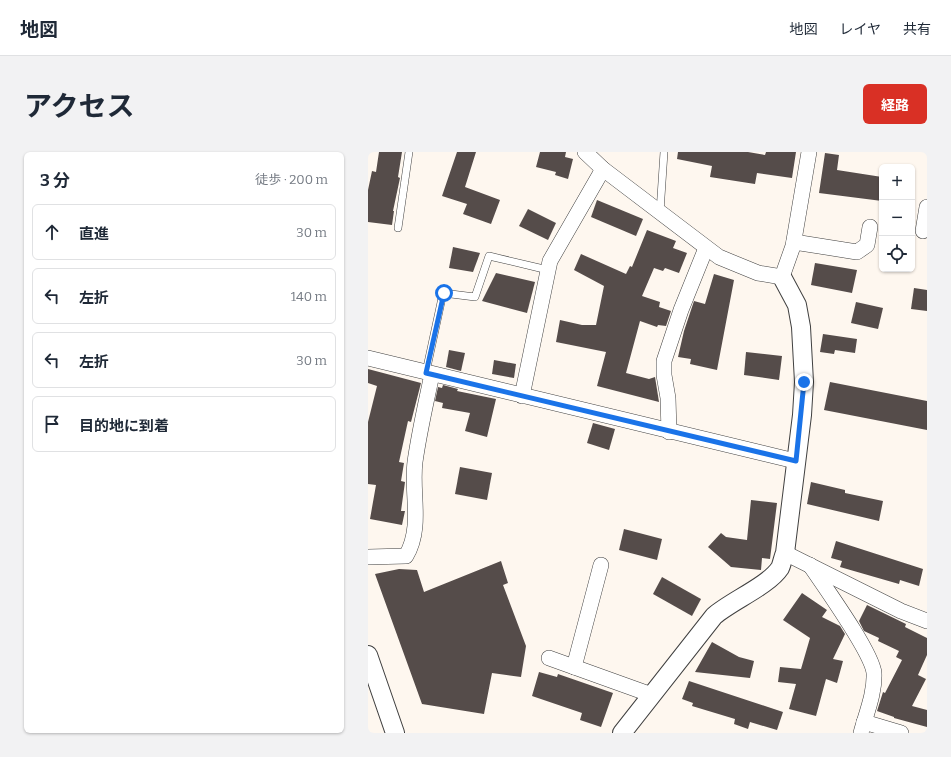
<!DOCTYPE html>
<html lang="ja">
<meta charset="utf-8">
<style>
body{margin:0;font-family:Bitter,"Noto Sans JP",serif;background:#f2f2f3;color:#1f2937}
.controls{position:absolute;right:12px;top:12px;display:grid;overflow:hidden;border-radius:6px;box-shadow:0 1px 3px #0004}
.controls button{width:36px;height:36px;display:grid;place-items:center;padding:0;border:0;border-bottom:1px solid #e0e1e3;background:#fff;color:#1f2937;font:20px sans-serif}
.stop{position:absolute;width:12px;height:12px;margin:-9px;border:3px solid #1a73e8;border-radius:50%;background:#fff}
.stop.end{background:#1a73e8;border-color:#fff;box-shadow:0 1px 4px #0008}
.list{margin:0;padding:0;list-style:none}
h2{display:flex;justify-content:space-between;align-items:center;height:52px;margin:0;padding:0 16px;font-size:17px}
h2 small{font-size:13px;font-weight:400;color:#747a83}
.list li{display:grid;grid-template-columns:26px 1fr auto;gap:12px;align-items:center;box-sizing:border-box;height:56px;margin:0 8px 8px;padding:0 8px;border:1px solid #e0e1e3;border-radius:6px}
.list b{display:block;font-size:15px;white-space:nowrap}
.list em{font-size:13px;font-style:normal;color:#747a83}
.icon{flex:none;width:22px;height:22px;fill:none;stroke:currentColor;stroke-width:2;stroke-linecap:round;stroke-linejoin:round}
.map{position:relative;flex:none;width:559px;height:581px;overflow:hidden;border-radius:6px}
header{display:flex;align-items:center;gap:24px;box-sizing:border-box;height:56px;padding:0 20px;background:#fff;border-bottom:1px solid #e0e1e3}
header strong{font-size:19px}
nav{display:flex;gap:22px;margin-inline-start:auto;font-size:14px}
.intro{display:flex;align-items:center;justify-content:space-between;box-sizing:border-box;height:96px;padding:0 24px}
h1{margin:0;font-size:28px}
.button{padding:10px 18px;border-radius:6px;background:#d93025;color:#fff;font-size:14px;font-weight:700}
main{display:flex;gap:24px;padding:0 24px}
aside{flex:1;background:#fff;border-radius:6px;box-shadow:0 1px 3px #0004}
.map>svg:first-child{display:block}
</style>
<header>
<strong>地図</strong>
<nav><a>地図</a><a>レイヤ</a><a>共有</a></nav>
</header>
<div class="intro"><h1>アクセス</h1><a class="button">経路</a></div>
<main>
<aside>
<h2>3 分<small>徒歩 · 200 m</small></h2>
<ul class="list">
<li><svg class="icon" aria-label="ahead" viewBox="0 0 24 24"><path d="M12 20V5M6 11l6-6 6 6"/></svg><div><b>直進</b></div><em>30 m</em></li>
<li><svg class="icon" aria-label="left" viewBox="0 0 24 24"><path d="M17 20v-9H6M10 6l-5 5 5 5"/></svg><div><b>左折</b></div><em>140 m</em></li>
<li><svg class="icon" aria-label="left" viewBox="0 0 24 24"><path d="M17 20v-9H6M10 6l-5 5 5 5"/></svg><div><b>左折</b></div><em>30 m</em></li>
<li><svg class="icon" aria-label="arrive" viewBox="0 0 24 24"><path d="M6 21V4h12l-3 4 3 4H6"/></svg><div><b>目的地に到着</b></div></li>
</ul>
</aside>
<div class="map">
<svg width="559" height="581" viewBox="0 0 559 581">
<rect width="100%" height="100%" fill="#fef7ef"/>
<!-- building -->
<g fill="#554c4a">
<polygon points="11,0 34,0 30,25 32,26 25,59 26,59 24,73 0,70 0,38 4,19 8,20"/>
<polygon points="89,0 108,0 97,35 132,48 123,72 95,62 99,52 74,44"/>
<polygon points="172,0 198,0 197,5 205,7 200,27 187,23 188,20 168,15"/>
<polygon points="310,0 380,0 397,3 398,0 428,0 424,26 389,21 387,32 342,25 344,14 309,7"/>
<polygon points="457,1 471,3 469,18 514,25 514,49 451,41"/>
<polygon points="229,48 275,67 268,84 223,65"/>
<polygon points="160,57 188,71 180,88 151,74"/>
<polygon points="279,78 308,89 305,96 319,101 311,121 297,116 295,119 286,116 274,144 292,150 291,155 303,159 298,174 290,173 289,175 272,169 258,221 281,227 287,225 291,250 229,234 238,200 188,190 192,168 214,173 228,173 236,134 206,118 213,102 258,122 262,114 264,115"/>
<polygon points="85,95 112,101 105,120 81,116"/>
<polygon points="447,111 489,118 484,141 443,133"/>
<polygon points="128,121 167,130 159,161 114,149"/>
<polygon points="346,122 366,128 349,218 322,212 323,207 310,205 316,179 326,149 337,152"/>
<polygon points="546,136 559,138 559,159 543,157"/>
<polygon points="488,150 515,156 510,177 483,171"/>
<polygon points="455,182 489,187 487,201 467,198 466,202 452,200"/>
<polygon points="81,198 97,201 93,219 78,215"/>
<polygon points="378,200 414,204 411,228 376,223"/>
<polygon points="126,208 148,212 146,226 124,222"/>
<polygon points="0,217 53,231 43,270 40,269 31,310 36,311 33,329 37,330 33,359 37,359 34,373 2,367 8,333 0,332 0,270 9,234 0,231"/>
<polygon points="462,230 559,249 559,278 456,258"/>
<polygon points="75,233 90,237 89,239 128,247 119,285 97,279 102,261 74,256 75,251 67,249 70,235 74,236"/>
<polygon points="225,271 247,277 241,298 219,291"/>
<polygon points="92,315 124,321 119,348 87,342"/>
<polygon points="443,330 477,338 477,341 515,349 511,369 439,352"/>
<polygon points="383,348 409,351 402,407 394,406 393,418 363,415 340,395 353,381 358,385 379,388"/>
<polygon points="256,377 294,387 289,408 251,398"/>
<polygon points="468,389 555,417 551,434 532,428 531,432 472,415 474,409 463,406"/>
<polygon points="133,409 140,431 135,433 158,494 153,525 124,521 116,562 54,552 7,422 31,417 49,418 56,440"/>
<polygon points="294,425 333,447 324,464 285,442"/>
<polygon points="434,441 459,458 454,465 472,474 477,482 465,507 475,509 469,531 458,527 448,564 421,557 428,532 410,530 412,515 433,517 442,486 415,468"/>
<polygon points="499,453 538,472 537,475 559,486 559,503 550,523 558,527 544,554 559,558 559,575 526,566 526,565 509,559 515,540 517,541 534,508 528,505 531,499 510,489 511,486 496,479 491,469"/>
<polygon points="344,490 371,505 386,509 382,526 327,520"/>
<polygon points="171,520 189,525 190,522 245,541 233,575 212,568 214,561 164,544"/>
<polygon points="321,529 415,560 409,578 382,570 380,577 366,572 367,567 324,554 325,551 314,547"/>
</g>
<g fill="none" stroke-linecap="round" stroke-linejoin="round">
<defs>
<g id="service">
<polyline points="292,60 296,0"/>
<polyline points="30,76 41,0"/>
<polyline points="58,220 75,141 107,145 121,104 180,118"/>
</g>
<g id="minor">
<polyline points="217,0 235,17 351,105 390,121 414,125 425,94 441,0"/>
<polyline points="555,79 559,55"/>
<polyline points="426,90 489,100 499,93 502,75"/>
<polyline points="0,206 427,309"/>
<polyline points="154,244 182,109 235,17"/>
<polyline points="301,280 300,246 296,223 296,209 313,158 338,96"/>
<polyline points="417,401 533,459 559,469"/>
<path d="M0,405L38,404C55,375 43,341 47,310C51,281 58,251 64,222"/>
<path d="M442,413C456,434 504,500 506,521C507,541 498,562 493,581"/>
<polyline points="181,506 284,543"/>
<polyline points="206,515 233,413"/>
<polyline points="496,570 533,581"/>
</g>
<g id="tertiary">
<polyline points="0,503 27,581"/>
<path d="M254,581L346,464C363,449 400,434 412,416C414,412 415,405 417,401L434,263L436,230L433,175L429,153L414,125"/>
</g>
</defs>
<!-- service casing -->
<use href="#service" stroke="#404040" stroke-width="8"/>
<!-- minor casing -->
<use href="#minor" stroke="#404040" stroke-width="16"/>
<!-- tertiary casing -->
<use href="#tertiary" stroke="#404040" stroke-width="20"/>
<!-- service -->
<use href="#service" stroke="#fff" stroke-width="7"/>
<!-- minor -->
<use href="#minor" stroke="#fff" stroke-width="15"/>
<!-- tertiary -->
<use href="#tertiary" stroke="#fff" stroke-width="18"/>
</g>
<g fill="none" stroke-linecap="round" stroke-linejoin="round">
<!-- route -->
<polyline stroke="#1a73e8" stroke-width="5" points="76,141 58,221 428,309 436,230"/>
</g>
</svg>
<div class="controls">
<button>+</button>
<button>−</button>
<button><svg class="icon" aria-label="locate" viewBox="0 0 24 24"><circle cx="12" cy="12" r="6"/><path d="M12 2v4M12 18v4M2 12h4M18 12h4"/></svg></button>
</div>
<div class="stop" style="left:76px;top:141px"></div>
<div class="stop end" style="left:436px;top:230px"></div>
</div>
</main>
